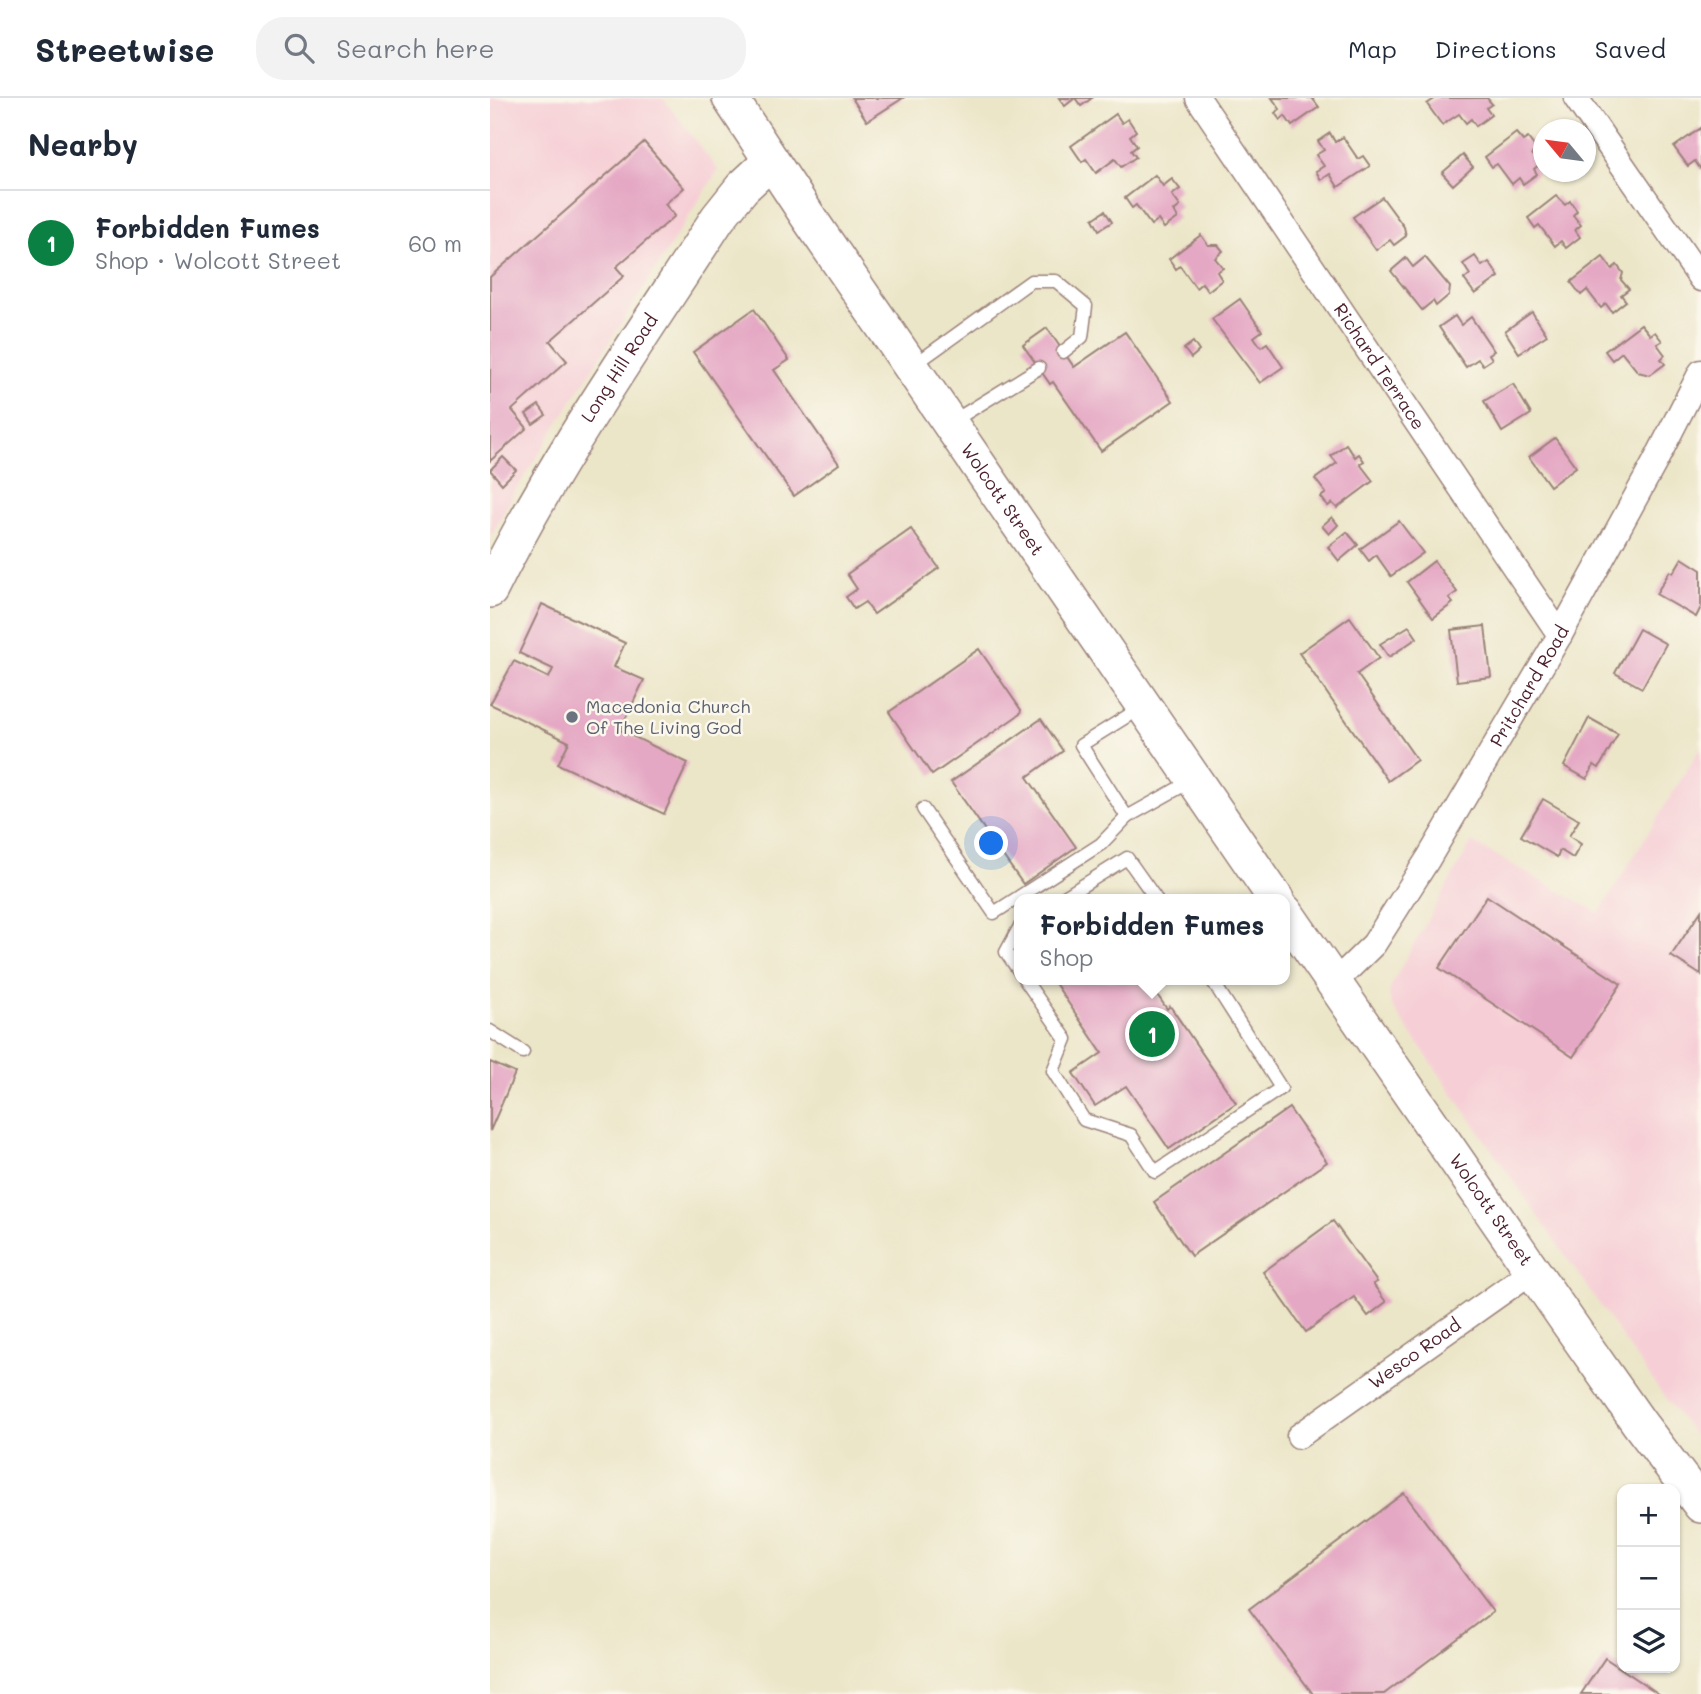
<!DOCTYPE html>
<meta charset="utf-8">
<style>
body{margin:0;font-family:Mali,sans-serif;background:#f2f2f3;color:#1f2937}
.controls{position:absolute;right:21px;bottom:21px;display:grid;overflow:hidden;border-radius:14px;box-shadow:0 2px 5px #0004}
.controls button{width:63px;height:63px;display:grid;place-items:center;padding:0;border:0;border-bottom:2px solid #e0e1e3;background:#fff;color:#1f2937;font:35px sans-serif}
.compass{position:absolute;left:1043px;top:21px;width:63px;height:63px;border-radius:50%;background:#fff;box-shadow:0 2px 5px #0004;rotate:299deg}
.you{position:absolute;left:502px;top:746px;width:24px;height:24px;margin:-18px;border:5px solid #fff;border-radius:50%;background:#1a73e8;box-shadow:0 0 0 10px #1a73e833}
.badge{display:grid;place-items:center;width:46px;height:46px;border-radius:50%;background:#0b8043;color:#fff;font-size:23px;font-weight:700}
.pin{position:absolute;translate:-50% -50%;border:4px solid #fff;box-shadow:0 2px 7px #0006}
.popup{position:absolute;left:524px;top:796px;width:276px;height:91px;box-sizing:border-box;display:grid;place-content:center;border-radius:14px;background:#fff;filter:drop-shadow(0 2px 5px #0005);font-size:23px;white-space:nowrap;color:#747a83}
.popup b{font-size:26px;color:#1f2937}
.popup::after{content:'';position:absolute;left:50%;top:100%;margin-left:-14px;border:14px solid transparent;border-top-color:#fff}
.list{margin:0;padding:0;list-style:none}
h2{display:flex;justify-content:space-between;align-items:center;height:91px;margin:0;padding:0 28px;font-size:30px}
h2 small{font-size:23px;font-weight:400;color:#747a83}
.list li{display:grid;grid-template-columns:46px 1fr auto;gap:21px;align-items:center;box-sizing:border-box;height:105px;padding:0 28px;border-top:2px solid #e0e1e3}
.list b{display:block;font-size:26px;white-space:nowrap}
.list p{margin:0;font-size:23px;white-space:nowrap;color:#747a83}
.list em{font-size:23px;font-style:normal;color:#747a83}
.icon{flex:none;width:38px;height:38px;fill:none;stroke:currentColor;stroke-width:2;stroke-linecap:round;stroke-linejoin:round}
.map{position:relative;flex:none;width:1211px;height:1596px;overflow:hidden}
header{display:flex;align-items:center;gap:42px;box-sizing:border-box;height:98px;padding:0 35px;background:#fff;border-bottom:2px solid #e0e1e3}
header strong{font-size:33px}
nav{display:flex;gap:38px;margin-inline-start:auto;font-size:24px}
.search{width:490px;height:63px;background:#f2f2f3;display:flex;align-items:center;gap:18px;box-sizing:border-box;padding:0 24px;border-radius:28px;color:#747a83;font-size:26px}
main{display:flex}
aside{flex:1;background:#fff}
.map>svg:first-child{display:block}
</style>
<header>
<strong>Streetwise</strong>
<div class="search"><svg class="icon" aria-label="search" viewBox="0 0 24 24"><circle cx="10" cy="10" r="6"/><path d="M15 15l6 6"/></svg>Search here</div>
<nav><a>Map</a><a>Directions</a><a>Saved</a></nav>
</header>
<main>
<aside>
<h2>Nearby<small></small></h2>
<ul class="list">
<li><span class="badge">1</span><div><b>Forbidden Fumes</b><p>Shop · Wolcott Street</p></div><em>60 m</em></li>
</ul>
</aside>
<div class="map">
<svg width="1211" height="1596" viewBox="0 0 1211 1596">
<rect width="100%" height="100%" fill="#fbf7ec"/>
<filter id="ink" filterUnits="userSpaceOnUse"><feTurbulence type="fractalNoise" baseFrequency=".0143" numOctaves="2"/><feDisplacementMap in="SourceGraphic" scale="14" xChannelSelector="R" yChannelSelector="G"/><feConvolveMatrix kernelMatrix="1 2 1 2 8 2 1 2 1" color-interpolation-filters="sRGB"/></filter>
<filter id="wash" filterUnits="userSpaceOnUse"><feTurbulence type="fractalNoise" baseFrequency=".00686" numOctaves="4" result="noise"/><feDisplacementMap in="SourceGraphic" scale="28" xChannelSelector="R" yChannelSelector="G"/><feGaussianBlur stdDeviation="1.57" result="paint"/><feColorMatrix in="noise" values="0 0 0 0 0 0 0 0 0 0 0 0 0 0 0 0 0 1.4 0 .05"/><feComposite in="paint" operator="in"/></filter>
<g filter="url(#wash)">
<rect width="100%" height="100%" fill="#ece6c9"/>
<!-- built -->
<g fill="#f6cfd6">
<polygon points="0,0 173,0 228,72 24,395 0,440"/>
<polygon points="1211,649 1211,1346 1166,1288 902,908 899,896 902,885 982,744 1109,815"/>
</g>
<g id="blocks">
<!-- building -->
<g fill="#e5a8c4">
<polygon points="362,0 413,0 377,23"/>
<polygon points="569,0 602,0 591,8 585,0 575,8"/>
<polygon points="782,0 822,0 829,9 802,28 795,18 790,22 785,15 790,11"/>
<polygon points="946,0 997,0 1002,6 996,10 1001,17 986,28 981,21 976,25 969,16 952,27 937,6"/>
<polygon points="626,16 632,25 638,21 646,33 640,38 647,48 641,53 646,59 631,69 625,61 606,75 596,61 592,64 581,48"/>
<polygon points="1211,30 1211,72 1205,63 1198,68 1184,49"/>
<polygon points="840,35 845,44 853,39 868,61 873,58 880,68 848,89 840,76 831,82 826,73 834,68 826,57 834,52 828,43"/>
<polygon points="1026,35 1033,43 1038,40 1047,52 1042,56 1050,66 1044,71 1047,76 1033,86 1029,80 1022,86 1007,66 1002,69 995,59"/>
<polygon points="154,44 194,90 175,106 185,118 126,169 134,178 60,243 77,263 22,312 37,330 0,363 0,179"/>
<polygon points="973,57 983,69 963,87 952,75"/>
<polygon points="665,77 673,88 682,81 690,91 682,97 690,108 684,113 688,120 674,130 668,122 661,127 646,107 642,110 635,100"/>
<polygon points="1066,98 1075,107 1080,103 1087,113 1083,117 1091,127 1085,132 1090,139 1076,150 1071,143 1065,148 1049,127 1045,130 1038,120"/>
<polygon points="892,99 914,129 916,138 904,147 900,142 886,152 863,119"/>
<polygon points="615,113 622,124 609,132 603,121"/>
<polygon points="711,137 718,147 728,147 733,153 725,160 733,170 727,174 732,182 718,193 712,185 706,190 690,168 686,171 679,161"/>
<polygon points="985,158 992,168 999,164 1009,179 985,196 974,181 980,177 973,166"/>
<polygon points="935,159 960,189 959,197 946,208 943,203 932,212 901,173 916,160 923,169"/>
<polygon points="1113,159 1122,171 1127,167 1133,175 1131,182 1139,191 1131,197 1136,203 1122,214 1116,206 1111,210 1097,192 1091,197 1081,184"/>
<polygon points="750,201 772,233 764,239 771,249 777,245 793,269 770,285 722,221"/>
<polygon points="264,211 299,262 284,272 349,366 304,398 203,254"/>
<polygon points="1042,214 1057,237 1029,255 1015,233"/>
<polygon points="965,218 971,227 981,219 1004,253 999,256 1002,261 993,267 988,261 976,269 949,229"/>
<polygon points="1151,226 1160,237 1165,234 1172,243 1167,246 1175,257 1171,261 1175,266 1160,277 1148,274 1132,254 1122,262 1115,253"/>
<polygon points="557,230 584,269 635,234 683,303 611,353 563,284 560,286 533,247"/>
<polygon points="703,244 709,253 701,260 694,251"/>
<polygon points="1023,286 1041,316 1012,334 994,303"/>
<polygon points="49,307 56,317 43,326 36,316"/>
<polygon points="1065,340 1086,369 1060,388 1039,359"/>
<polygon points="856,346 865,359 869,356 874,363 870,366 883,383 847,410 842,405 838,408 831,399 836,395 825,381 847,365 841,358"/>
<polygon points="13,359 26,372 12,386 0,372"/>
<polygon points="842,419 848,427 839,436 832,428"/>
<polygon points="909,423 933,455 901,478 886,457 879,463 870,451"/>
<polygon points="421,431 449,470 384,516 375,504 364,511 356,499 367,491 357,476"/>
<polygon points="857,434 868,447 849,463 838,449"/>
<polygon points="1192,460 1211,472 1211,509 1206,519 1166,496 1180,473 1183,475"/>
<polygon points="944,463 967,494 959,500 963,505 943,520 917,484"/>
<polygon points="52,506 135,545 124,569 154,582 130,632 198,665 174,716 68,666 79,644 0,606 24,563 59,580 63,571 29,555"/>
<polygon points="860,519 889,560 867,576 927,662 898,683 809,555"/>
<polygon points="919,528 927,540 899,559 890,546"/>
<polygon points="995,528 1001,579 967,583 961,532"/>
<polygon points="1149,531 1176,546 1152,590 1125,575"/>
<polygon points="489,551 531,612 530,616 442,677 399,614"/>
<polygon points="1099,620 1128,636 1109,670 1104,667 1097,681 1074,668"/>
<polygon points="551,621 573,653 537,679 586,749 533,786 461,684"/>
<polygon points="1053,701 1089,722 1079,738 1091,746 1083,760 1070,752 1067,759 1031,738"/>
<polygon points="997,798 1131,886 1083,959 949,870"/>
<polygon points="1211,813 1211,877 1181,858"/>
<polygon points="563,882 657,882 677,911 680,908 746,1005 679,1051 636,988 605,1008 583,975 612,955"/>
<polygon points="0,964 25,975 0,1033"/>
<polygon points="799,1010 837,1064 701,1158 664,1104"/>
<polygon points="843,1123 887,1184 883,1186 896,1204 878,1218 864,1199 816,1234 773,1174"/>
<polygon points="914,1395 1003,1514 894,1596 823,1596 759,1511"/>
<polygon points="1115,1560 1169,1596 1091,1596"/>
</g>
</g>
</g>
<g filter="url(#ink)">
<use href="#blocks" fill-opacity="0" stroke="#9b827a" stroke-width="2"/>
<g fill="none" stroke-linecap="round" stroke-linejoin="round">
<defs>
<g id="lane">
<polyline points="424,267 541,183 566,183 596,208 592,239 573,254"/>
<polyline points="460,325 549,270"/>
<polyline points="652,609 591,647 637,719 703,682"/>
<polyline points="433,711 504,815 611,746 637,719"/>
<polyline points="571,801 637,760 666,801"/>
<polyline points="529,830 516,854 529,873"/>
<polyline points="535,882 576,941 563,973 594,1022 641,1037 665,1074 791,990 722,882"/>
<polyline points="0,933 33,954"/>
</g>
<g id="street">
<path id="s1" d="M708,0L1070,537"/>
<polyline points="1086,0 1211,181"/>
<path id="s2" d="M844,885L884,846L938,761L1070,537L1165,364L1211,274"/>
<path id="s3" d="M809,1338L1042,1173"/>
</g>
<g id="secondary">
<path id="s4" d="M240,0L317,117L786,801"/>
<path id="s5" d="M0,492C64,362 149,242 228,120L252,90L281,63"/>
<path id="s6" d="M795,814L1078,1224L1149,1325L1211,1407"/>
</g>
</defs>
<!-- lane casing -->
<use href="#lane" stroke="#9b827a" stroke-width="15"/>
<!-- street casing -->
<use href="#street" stroke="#9b827a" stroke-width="27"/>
<!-- secondary casing -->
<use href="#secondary" stroke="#9b827a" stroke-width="38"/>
<!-- lane -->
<use href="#lane" stroke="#fff" stroke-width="12"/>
<!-- street -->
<use href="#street" stroke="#fff" stroke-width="24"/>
<!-- secondary -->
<use href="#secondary" stroke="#fff" stroke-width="35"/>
</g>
</g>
<!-- markers -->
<circle fill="#6b7280" stroke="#fbf7ec" stroke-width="2.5" cx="82" cy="619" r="7"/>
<g text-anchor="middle" stroke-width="5" stroke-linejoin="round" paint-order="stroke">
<!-- street labels -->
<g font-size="18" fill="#4a1f2b" stroke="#fbf7ec">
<text dy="6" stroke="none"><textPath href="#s1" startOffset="324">Richard Terrace</textPath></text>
<text dy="6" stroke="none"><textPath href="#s5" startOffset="257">Long Hill Road</textPath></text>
<text dy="6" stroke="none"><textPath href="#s4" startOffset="485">Wolcott Street</textPath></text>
<text dy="6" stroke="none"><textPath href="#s2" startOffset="357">Pritchard Road</textPath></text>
<text dy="6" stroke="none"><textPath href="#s6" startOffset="362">Wolcott Street</textPath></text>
<text dy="6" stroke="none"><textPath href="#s3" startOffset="142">Wesco Road</textPath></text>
</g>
<!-- worship labels -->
<g font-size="18" fill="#5b616d" stroke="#fbf7ec" text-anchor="start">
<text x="96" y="615">Macedonia Church<tspan x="96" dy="21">Of The Living God</tspan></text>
</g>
</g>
</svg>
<div class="controls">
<button>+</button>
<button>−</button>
<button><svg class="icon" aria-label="layers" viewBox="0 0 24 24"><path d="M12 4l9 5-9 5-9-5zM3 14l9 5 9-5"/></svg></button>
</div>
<svg class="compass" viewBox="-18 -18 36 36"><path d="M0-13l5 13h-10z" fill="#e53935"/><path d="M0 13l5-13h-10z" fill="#747a83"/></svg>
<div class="you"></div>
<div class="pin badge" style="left:662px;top:936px">1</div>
<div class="popup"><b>Forbidden Fumes</b>Shop</div>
</div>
</main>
